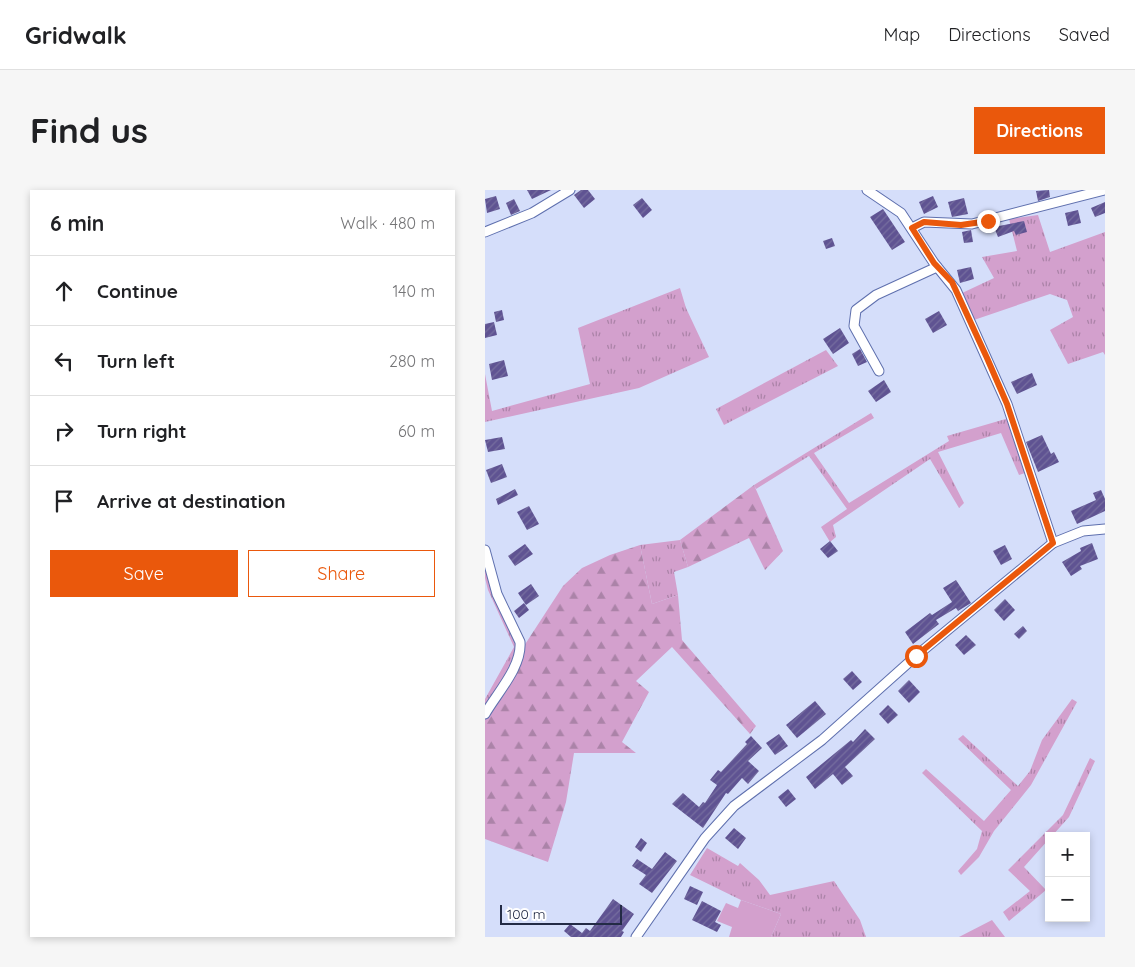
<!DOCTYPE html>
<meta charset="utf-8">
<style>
body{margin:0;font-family:Quicksand,sans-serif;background:#f6f6f6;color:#202124}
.controls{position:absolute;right:15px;bottom:15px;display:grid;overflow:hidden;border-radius:0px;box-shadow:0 2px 8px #0003}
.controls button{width:45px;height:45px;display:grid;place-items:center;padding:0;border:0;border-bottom:1px solid #e0e0e0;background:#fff;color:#202124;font:25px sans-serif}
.scale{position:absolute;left:15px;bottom:12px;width:122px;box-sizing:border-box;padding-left:5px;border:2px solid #232b45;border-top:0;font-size:14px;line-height:18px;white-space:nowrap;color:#232b45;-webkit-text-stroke:4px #fff;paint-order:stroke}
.stop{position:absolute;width:15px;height:15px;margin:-11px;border:4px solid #ea580c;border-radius:50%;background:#fff}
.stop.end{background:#ea580c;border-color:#fff;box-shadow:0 1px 5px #0008}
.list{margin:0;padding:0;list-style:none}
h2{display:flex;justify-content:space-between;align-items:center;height:65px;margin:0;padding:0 20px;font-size:21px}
h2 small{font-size:16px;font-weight:400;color:#757577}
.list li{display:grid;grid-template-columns:32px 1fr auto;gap:15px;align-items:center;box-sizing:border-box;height:70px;padding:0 20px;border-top:1px solid #e0e0e0}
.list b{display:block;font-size:19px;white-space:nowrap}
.list em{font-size:16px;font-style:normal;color:#757577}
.actions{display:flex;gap:10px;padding:15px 20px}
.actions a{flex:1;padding:11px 0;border:1px solid #ea580c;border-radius:0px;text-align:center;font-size:18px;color:#ea580c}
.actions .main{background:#ea580c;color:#fff}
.icon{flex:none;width:28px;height:28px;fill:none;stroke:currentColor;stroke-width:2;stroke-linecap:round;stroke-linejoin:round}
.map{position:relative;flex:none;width:620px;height:747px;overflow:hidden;border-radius:0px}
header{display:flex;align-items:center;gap:30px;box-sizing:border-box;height:70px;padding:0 25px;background:#fff;border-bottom:1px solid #e0e0e0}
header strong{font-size:24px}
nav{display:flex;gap:28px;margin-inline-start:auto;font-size:18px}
.intro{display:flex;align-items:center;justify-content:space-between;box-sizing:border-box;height:120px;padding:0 30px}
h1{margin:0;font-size:35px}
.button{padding:12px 22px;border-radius:0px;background:#ea580c;color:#fff;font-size:18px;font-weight:700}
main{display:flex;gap:30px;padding:0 30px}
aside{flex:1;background:#fff;border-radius:0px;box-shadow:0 2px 8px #0003}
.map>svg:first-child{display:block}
</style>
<header>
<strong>Gridwalk</strong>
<nav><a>Map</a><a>Directions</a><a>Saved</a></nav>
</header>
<div class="intro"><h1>Find us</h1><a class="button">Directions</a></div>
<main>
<aside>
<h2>6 min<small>Walk · 480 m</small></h2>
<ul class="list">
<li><svg class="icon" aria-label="ahead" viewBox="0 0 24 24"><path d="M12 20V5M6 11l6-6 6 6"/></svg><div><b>Continue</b></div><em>140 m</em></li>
<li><svg class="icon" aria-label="left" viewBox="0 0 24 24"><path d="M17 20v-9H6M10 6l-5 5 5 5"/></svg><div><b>Turn left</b></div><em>280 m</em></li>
<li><svg class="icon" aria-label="right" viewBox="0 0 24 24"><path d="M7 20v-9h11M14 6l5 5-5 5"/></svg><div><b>Turn right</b></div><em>60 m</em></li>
<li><svg class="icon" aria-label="arrive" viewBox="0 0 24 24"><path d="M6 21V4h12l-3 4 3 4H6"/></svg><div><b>Arrive at destination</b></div></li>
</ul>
<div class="actions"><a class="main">Save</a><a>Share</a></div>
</aside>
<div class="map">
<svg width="620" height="747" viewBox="0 0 620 747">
<defs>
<pattern id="grass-tufts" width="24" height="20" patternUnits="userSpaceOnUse" patternTransform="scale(1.25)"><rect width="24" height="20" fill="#d3a0cd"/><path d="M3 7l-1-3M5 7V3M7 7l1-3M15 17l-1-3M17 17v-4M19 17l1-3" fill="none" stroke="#ab83a8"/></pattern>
<pattern id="forest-firs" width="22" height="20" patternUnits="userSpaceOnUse" patternTransform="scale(1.25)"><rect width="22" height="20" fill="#d3a0cd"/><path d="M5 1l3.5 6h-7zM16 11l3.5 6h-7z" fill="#ab83a8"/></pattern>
<pattern id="building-hatch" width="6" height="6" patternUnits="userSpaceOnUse" patternTransform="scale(1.25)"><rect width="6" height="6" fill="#5f5392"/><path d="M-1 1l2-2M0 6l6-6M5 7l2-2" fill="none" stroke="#766e9f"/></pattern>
</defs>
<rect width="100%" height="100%" fill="#d5defa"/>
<!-- grass -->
<g fill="url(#grass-tufts)">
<polygon points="553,25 565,62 620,42 620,165 618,162 583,174 565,140 588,127 582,110 565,104 486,131 475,104 509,88 497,67 532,61 524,29"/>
<polygon points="195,98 201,118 224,167 154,198 0,232 0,184 7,221 105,194 93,138"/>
<polygon points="341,160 353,176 239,235 231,219"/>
<polygon points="386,223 389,228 329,263 364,313 464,251 462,246 524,228 543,282 534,285 516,243 453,262 479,313 474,318 445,269 348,335 351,347 345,352 336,337 362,319 324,266 271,299 269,295"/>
<polygon points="195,350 203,377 189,382 193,405 167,414 155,355"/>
<polygon points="0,362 37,459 0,525 0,509 29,457 3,400 0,388"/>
<polygon points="587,509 592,512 546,595 509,641 494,667 476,685 473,681 492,659 497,641 437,583 441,579 499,631 526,600 473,549 478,545 533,596 545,581 557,550"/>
<polygon points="605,568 610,571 584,627 567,646 564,646 564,649 539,677 561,700 524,731 518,722 545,701 523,680 578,625"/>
<polygon points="222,658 253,676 255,673 274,690 285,705 349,691 375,730 381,747 286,747 296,724 256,710 205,685"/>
<polygon points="507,730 520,747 474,747"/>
</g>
<!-- forest -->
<g fill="url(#forest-firs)">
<polygon points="269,295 298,361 280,380 264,348 203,377 195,350"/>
<polygon points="155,355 167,414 193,405 197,450 271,536 265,544 187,457 151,491 164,502 137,552 151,563 89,563 81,612 63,672 0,649 0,524 37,459 78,396 97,378 125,365"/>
</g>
<!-- garden -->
<polygon fill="#d3a0cd" points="256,710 296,724 286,747 244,747 247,737 232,731 241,713 253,718"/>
<!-- building -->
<g fill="url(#building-hatch)">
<polygon points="42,0 66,0 47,9"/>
<polygon points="96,0 103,0 110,9 99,18 89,5"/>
<polygon points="564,0 565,7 553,11 551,1"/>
<polygon points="11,6 15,19 2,23 0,9"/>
<polygon points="448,6 453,17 439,24 434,12"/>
<polygon points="157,8 167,20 158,28 148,15"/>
<polygon points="479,8 483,24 467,27 463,12"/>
<polygon points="29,9 35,21 26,25 21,13"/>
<polygon points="620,12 620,23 610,27 606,18"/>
<polygon points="398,19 420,52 407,60 385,27"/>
<polygon points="593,20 596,33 583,36 580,23"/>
<polygon points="539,31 542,42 531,45 529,41 513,47 509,37"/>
<polygon points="486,40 488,52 479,53 477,42"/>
<polygon points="347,48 350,56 341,59 338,51"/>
<polygon points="486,77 489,89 475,93 472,80"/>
<polygon points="17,120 19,130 11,132 9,122"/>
<polygon points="454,121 462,135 448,143 440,129"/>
<polygon points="9,132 12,145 0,148 0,134"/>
<polygon points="355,138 364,153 348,164 338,149"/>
<polygon points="375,159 382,172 373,176 367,164"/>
<polygon points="19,170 23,186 7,190 4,174"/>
<polygon points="547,183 552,195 532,204 526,192"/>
<polygon points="399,190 406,202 391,212 383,201"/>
<polygon points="557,245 566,264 569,262 574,272 553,282 541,252"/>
<polygon points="17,247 20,259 3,262 0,250"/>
<polygon points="17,274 22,287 6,293 1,280"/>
<polygon points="30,299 33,305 13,315 11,309"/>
<polygon points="616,300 620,309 620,321 592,334 586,321 611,310 608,303"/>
<polygon points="44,316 54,334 42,340 32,322"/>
<polygon points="345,351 353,361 343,368 335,359"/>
<polygon points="607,353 613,369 595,376 597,379 586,386 577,372 596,361 595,358"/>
<polygon points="40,354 48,364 30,376 23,366"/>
<polygon points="520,355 527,369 516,375 508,361"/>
<polygon points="471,390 486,413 473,421 471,418 451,430 454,434 428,454 420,442 445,423 447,425 467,412 458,398"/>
<polygon points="46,394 54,406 41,415 33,403"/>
<polygon points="520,409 530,420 519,431 509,420"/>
<polygon points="39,413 44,420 34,428 29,421"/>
<polygon points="538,436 542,441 534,449 529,444"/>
<polygon points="481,445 491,455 479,465 470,455"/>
<polygon points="367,481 377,492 368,500 358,489"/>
<polygon points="424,490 435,502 424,513 413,501"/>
<polygon points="330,511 341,524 312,548 301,535"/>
<polygon points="403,515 413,525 403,534 394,524"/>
<polygon points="380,539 390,549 360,577 368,586 357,595 348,584 330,599 321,587 366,550 368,552"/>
<polygon points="294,544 303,556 290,565 281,553"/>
<polygon points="266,546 277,558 263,571 274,581 263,594 257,588 243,604 241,603 218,638 187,614 198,603 214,617 218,612 220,613 232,595 225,590 233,580 236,582 262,554 260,552"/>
<polygon points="303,599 311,609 301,617 293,607"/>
<polygon points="249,638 261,648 253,659 240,648"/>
<polygon points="156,648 162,653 156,662 150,657"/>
<polygon points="180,662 192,671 167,703 154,694 161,685 147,676 152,669 167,679"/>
<polygon points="205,696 218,702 212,715 199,709"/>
<polygon points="128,709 149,724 137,741 139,742 136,747 86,747 79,741 85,734 97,743 101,738 105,741"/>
<polygon points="217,711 236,721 230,732 236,735 232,742 207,730"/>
</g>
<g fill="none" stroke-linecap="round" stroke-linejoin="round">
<defs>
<g id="minor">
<polyline points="382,0 416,23 449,73 471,100 522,214 568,353"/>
<polyline points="427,38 439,32 487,34 619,0"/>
<polyline points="0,42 47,23 85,0"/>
<polyline points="394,181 369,136 371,120 391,105 452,77"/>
<path d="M0,360L12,404L35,452C37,477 12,503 0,524"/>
<polyline points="151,747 220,648 249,616 337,550 431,466 568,353 598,341 620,339"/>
</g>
</defs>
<!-- minor casing -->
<use href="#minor" stroke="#5f70ae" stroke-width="11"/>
<!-- minor -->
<use href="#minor" stroke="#fff" stroke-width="9"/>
</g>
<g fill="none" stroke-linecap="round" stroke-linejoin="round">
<!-- route -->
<polyline stroke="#ea580c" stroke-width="6" points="431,466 568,353 522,214 502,168 467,92 449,73 427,38 439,32 476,35 503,31"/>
</g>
</svg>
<div class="controls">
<button>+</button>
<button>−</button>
</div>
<div class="scale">100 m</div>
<div class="stop" style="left:431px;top:466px"></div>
<div class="stop end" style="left:503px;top:31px"></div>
</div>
</main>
